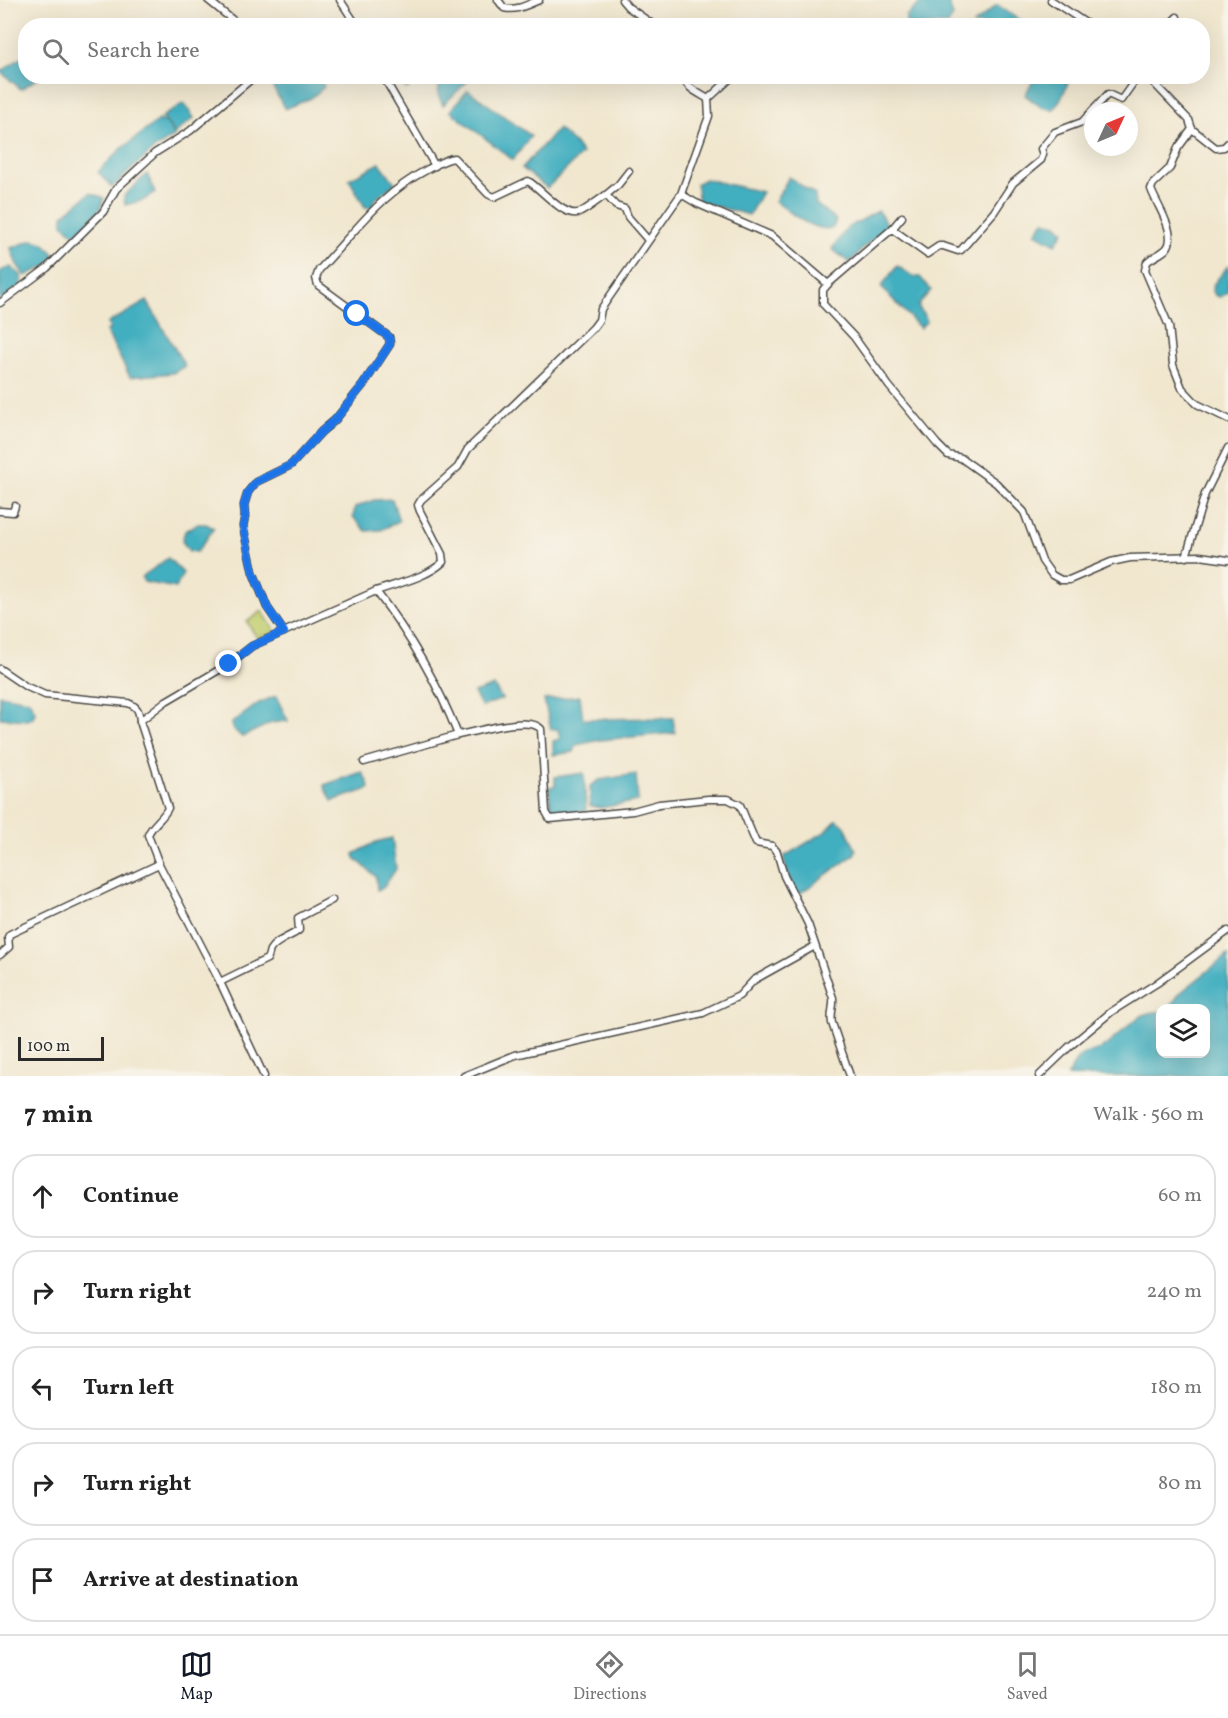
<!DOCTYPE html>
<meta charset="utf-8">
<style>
body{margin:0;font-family:Vollkorn,serif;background:#f2f2f2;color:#222}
.controls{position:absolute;right:18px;bottom:18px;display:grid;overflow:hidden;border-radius:12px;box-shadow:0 6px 24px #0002}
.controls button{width:54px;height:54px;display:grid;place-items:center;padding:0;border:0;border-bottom:2px solid #e0e0e0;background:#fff;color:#222;font:30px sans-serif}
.compass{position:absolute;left:1084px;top:102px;width:54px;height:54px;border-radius:50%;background:#fff;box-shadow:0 6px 24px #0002;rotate:46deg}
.scale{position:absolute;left:18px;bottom:15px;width:86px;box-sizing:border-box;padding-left:6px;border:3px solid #2b2b2b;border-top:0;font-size:16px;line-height:21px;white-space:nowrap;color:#2b2b2b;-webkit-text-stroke:4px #f7f3e8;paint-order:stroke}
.stop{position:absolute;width:18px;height:18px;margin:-14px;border:4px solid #1a73e8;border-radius:50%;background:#fff}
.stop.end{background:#1a73e8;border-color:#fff;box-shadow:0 2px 6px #0008}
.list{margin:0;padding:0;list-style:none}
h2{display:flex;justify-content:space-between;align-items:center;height:78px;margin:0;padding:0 24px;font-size:26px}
h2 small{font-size:20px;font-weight:400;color:#767676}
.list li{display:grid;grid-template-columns:39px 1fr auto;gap:18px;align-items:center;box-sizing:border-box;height:84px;margin:0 12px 12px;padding:0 12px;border:2px solid #e0e0e0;border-radius:24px}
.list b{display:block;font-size:22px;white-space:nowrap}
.list em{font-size:20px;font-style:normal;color:#767676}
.icon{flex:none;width:33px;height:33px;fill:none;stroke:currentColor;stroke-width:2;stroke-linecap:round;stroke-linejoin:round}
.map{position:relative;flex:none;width:1228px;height:1076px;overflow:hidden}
.search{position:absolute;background:#fff;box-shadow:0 6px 24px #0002;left:18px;right:18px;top:18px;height:66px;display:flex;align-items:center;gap:15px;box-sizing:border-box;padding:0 21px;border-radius:24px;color:#767676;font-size:22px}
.sheet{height:558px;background:#fff}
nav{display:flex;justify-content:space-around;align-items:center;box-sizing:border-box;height:84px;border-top:2px solid #e0e0e0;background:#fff;font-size:16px;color:#767676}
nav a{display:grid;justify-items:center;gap:3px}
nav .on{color:#111827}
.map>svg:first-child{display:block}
</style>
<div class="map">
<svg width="1228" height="1076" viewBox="0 0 1228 1076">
<rect width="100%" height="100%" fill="#f7f3e8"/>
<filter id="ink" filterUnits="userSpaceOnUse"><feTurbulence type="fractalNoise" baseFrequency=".0167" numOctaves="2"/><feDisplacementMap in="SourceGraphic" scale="12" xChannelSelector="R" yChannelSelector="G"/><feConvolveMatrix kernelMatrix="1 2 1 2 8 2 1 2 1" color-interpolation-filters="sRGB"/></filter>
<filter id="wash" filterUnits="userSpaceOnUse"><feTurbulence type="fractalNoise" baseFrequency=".008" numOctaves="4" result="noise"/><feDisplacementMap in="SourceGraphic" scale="24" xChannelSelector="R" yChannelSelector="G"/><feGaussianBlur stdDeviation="1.35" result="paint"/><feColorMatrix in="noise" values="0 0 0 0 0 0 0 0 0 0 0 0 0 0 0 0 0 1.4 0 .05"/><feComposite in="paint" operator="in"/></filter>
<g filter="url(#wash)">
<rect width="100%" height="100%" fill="#f1e7cf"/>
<!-- green -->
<polygon fill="#c1ce6f" stroke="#767c4d" stroke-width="1.5" points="262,611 276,632 257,638 247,622"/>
<!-- water -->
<g fill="#43afc0" stroke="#376d76" stroke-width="1.5">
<polygon points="924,0 948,0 953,16 948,25 906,25 906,16"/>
<polygon points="997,5 1021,21 1019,25 973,25"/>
<polygon points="25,55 26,76 40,77 21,89 1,72"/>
<polygon points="279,77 320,77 324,87 311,98 285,109 270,82"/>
<polygon points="397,77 463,77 467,82 443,105 438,95 439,87 433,80 425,78 406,89"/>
<polygon points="1035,77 1056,77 1068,83 1062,97 1053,110 1041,107 1025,95"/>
<polygon points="468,90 531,136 513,160 450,111"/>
<polygon points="184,103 194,118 175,133 162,117"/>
<polygon points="159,120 167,123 175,136 154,149 112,187 98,172 120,150"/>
<polygon points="558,129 574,143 582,154 547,188 522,168"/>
<polygon points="380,163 395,183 373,201 373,208 365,207 349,179"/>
<polygon points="147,174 155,192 144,200 125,205 124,196"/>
<path d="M789,177L815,195L816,204L836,220L833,228C813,233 790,212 775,201Z"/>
<polygon points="705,179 762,192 749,215 699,202 696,184"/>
<polygon points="90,193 104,198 100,209 75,235 63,224 63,215"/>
<polygon points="878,211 889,227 869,242 852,260 849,262 832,249 847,228"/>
<polygon points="1044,221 1057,224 1064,231 1056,244 1035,233"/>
<polygon points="32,240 44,243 55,255 47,266 25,276 16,263 11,248"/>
<polygon points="897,266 914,277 920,277 931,290 918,306 927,321 920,328 881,287"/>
<polygon points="1228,266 1228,292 1221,297 1216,296 1212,291 1213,285"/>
<polygon points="11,267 21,275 22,284 0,301 0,271"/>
<polygon points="147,301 185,366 173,373 130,377 106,331 110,329 108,323"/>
<polygon points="392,499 399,521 381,530 366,531 353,517 355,507 374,500"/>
<polygon points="197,524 206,524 214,528 197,552 189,551 182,541 185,531"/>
<polygon points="168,558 183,573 176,588 144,582 142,577"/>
<polygon points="494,686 502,699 482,707 474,693"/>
<polygon points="0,695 29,700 35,711 33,718 27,720 0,718"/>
<polygon points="276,696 288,721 271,723 242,737 232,728 232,723 259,703"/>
<polygon points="580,696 583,719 673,718 675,733 601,740 576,745 574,752 553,755 553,741 560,739 558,729 551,730 544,700"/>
<polygon points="362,772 368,782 369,789 332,801 324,785"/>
<polygon points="584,773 586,811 552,815 549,787 555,786 555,777"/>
<polygon points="636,774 638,801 601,808 590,806 590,786 599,780"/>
<polygon points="837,820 845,826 856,850 854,855 799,894 792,890 784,860 785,856 825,832"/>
<polygon points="392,838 396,869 383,888 377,890 376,877 355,858 354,854 376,842"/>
<path d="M1228,955V1076H1067C1072,1070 1074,1061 1080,1056C1086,1052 1095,1052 1102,1048C1122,1036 1135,1010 1160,1012V1054H1206V1008H1169L1180,993Z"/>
</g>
</g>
<g filter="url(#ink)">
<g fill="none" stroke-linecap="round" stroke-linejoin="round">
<defs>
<g id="minor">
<polyline points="208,0 240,26"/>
<polyline points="340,0 357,26"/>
<path d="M498,0L504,8C517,11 527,5 539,0"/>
<polyline points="622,0 628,7 655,26"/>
<polyline points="1051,0 1090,26"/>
<polyline points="1168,26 1177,17"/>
<polyline points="383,76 435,166"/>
<path d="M1147,76L1189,120L1192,129L1178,148L1170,168L1153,184L1151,189C1155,202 1178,234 1167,248C1162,254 1152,257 1147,262L1145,270L1169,326L1173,365L1182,388L1197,404L1228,419"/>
<polyline points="708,99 733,76"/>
<polyline points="1192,129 1216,148 1224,147 1228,143"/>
<polyline points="681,194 696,203 772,236 828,284 892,229 902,217"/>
<polyline points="606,195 618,185 629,171"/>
<polyline points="892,229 927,254 939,246 943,246 958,251 961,250 994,212 1013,183 1041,160 1043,154 1041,149 1055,132 1082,122 1108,94 1121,100 1138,76"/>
<polyline points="828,284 823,290 823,304 854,337 889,386 937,444 948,455 961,458 996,483 1024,512 1042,561 1052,575 1061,580 1069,580 1111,562 1130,558 1200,556 1228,560"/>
<polyline points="0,303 47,268 103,212 116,189 155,153 190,131 255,76"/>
<polyline points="0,511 13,512 15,506"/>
<polyline points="1186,557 1205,494 1228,448"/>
<path d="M376,591C396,584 428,577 443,562L442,554L420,511L418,505L421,500L458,467L468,449L593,328L599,320L601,309L681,194L709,116L708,99C699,93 685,88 683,76"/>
<path d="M284,632L267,607L253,572L243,526L245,516L244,505L248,492L256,482L291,465L321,432L335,420L363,385L390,344L389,337L318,285L316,278L319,270C356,231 379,195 428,169C436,165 445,159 454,158L488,194L494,197L528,181C542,189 565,220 581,212C590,207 598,200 606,195L616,206L625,209L628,217L648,240"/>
<path d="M0,669L25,686L45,695L128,703C138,707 139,711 140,721L166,701L229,664L252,646L376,591C409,634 438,684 458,735L364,762"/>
<path d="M140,721L168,808C163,819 152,824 148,835L159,864L220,982L264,1076"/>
<path d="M458,735C476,732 529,715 541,729L546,812L550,819L633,811L659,804L708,799H728L740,805L756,843L772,846L777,852L784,876L808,924L833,998C834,1007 830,1014 832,1023L850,1076"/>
<polyline points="0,955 9,947 8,937 10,934 159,864"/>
<path d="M220,982L267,959C269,956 269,952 270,950C276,940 291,937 299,930L298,918L332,900"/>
<polyline points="464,1076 515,1055 703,1013 739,996 754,980 815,946"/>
<polyline points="1039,1076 1069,1047 1111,1012 1157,983 1228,931"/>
</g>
</defs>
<!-- minor casing -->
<use href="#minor" stroke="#494744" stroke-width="9"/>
<!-- minor -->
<use href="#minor" stroke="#fff" stroke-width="6"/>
</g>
</g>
<g fill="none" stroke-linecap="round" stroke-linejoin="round" filter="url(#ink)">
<!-- route -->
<polyline stroke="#1a73e8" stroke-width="8" points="229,664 252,646 284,632 267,607 253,572 243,526 245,516 244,505 248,492 256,482 291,465 321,432 335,420 363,385 390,344 389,337 357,314"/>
</g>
</svg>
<div class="controls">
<button><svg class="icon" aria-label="layers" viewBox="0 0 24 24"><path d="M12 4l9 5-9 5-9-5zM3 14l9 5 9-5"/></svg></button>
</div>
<svg class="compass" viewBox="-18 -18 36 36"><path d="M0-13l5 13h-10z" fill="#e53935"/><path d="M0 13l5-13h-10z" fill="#767676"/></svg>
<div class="scale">100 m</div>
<div class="stop" style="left:357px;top:314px"></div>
<div class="stop end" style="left:229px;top:664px"></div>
<div class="search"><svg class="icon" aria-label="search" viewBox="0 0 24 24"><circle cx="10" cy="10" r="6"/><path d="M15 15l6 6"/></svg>Search here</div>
</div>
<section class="sheet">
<h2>7 min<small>Walk · 560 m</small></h2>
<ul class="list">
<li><svg class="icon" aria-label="ahead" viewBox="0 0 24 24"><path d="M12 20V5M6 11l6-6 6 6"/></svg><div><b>Continue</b></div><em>60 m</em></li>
<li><svg class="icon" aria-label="right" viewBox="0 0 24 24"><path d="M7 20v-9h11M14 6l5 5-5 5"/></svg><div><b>Turn right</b></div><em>240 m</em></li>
<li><svg class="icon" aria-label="left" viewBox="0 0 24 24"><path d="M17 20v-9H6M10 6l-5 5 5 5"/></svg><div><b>Turn left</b></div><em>180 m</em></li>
<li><svg class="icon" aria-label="right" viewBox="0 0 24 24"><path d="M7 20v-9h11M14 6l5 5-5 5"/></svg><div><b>Turn right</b></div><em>80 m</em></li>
<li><svg class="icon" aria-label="arrive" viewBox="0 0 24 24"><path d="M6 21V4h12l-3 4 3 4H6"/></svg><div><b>Arrive at destination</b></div></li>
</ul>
</section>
<nav>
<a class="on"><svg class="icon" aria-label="map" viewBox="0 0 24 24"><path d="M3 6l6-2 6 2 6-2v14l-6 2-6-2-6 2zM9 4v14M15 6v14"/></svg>Map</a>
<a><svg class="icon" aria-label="directions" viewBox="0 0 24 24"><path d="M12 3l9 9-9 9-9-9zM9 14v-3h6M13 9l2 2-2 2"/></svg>Directions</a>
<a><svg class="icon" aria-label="saved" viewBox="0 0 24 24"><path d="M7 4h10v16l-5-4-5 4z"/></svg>Saved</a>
</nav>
